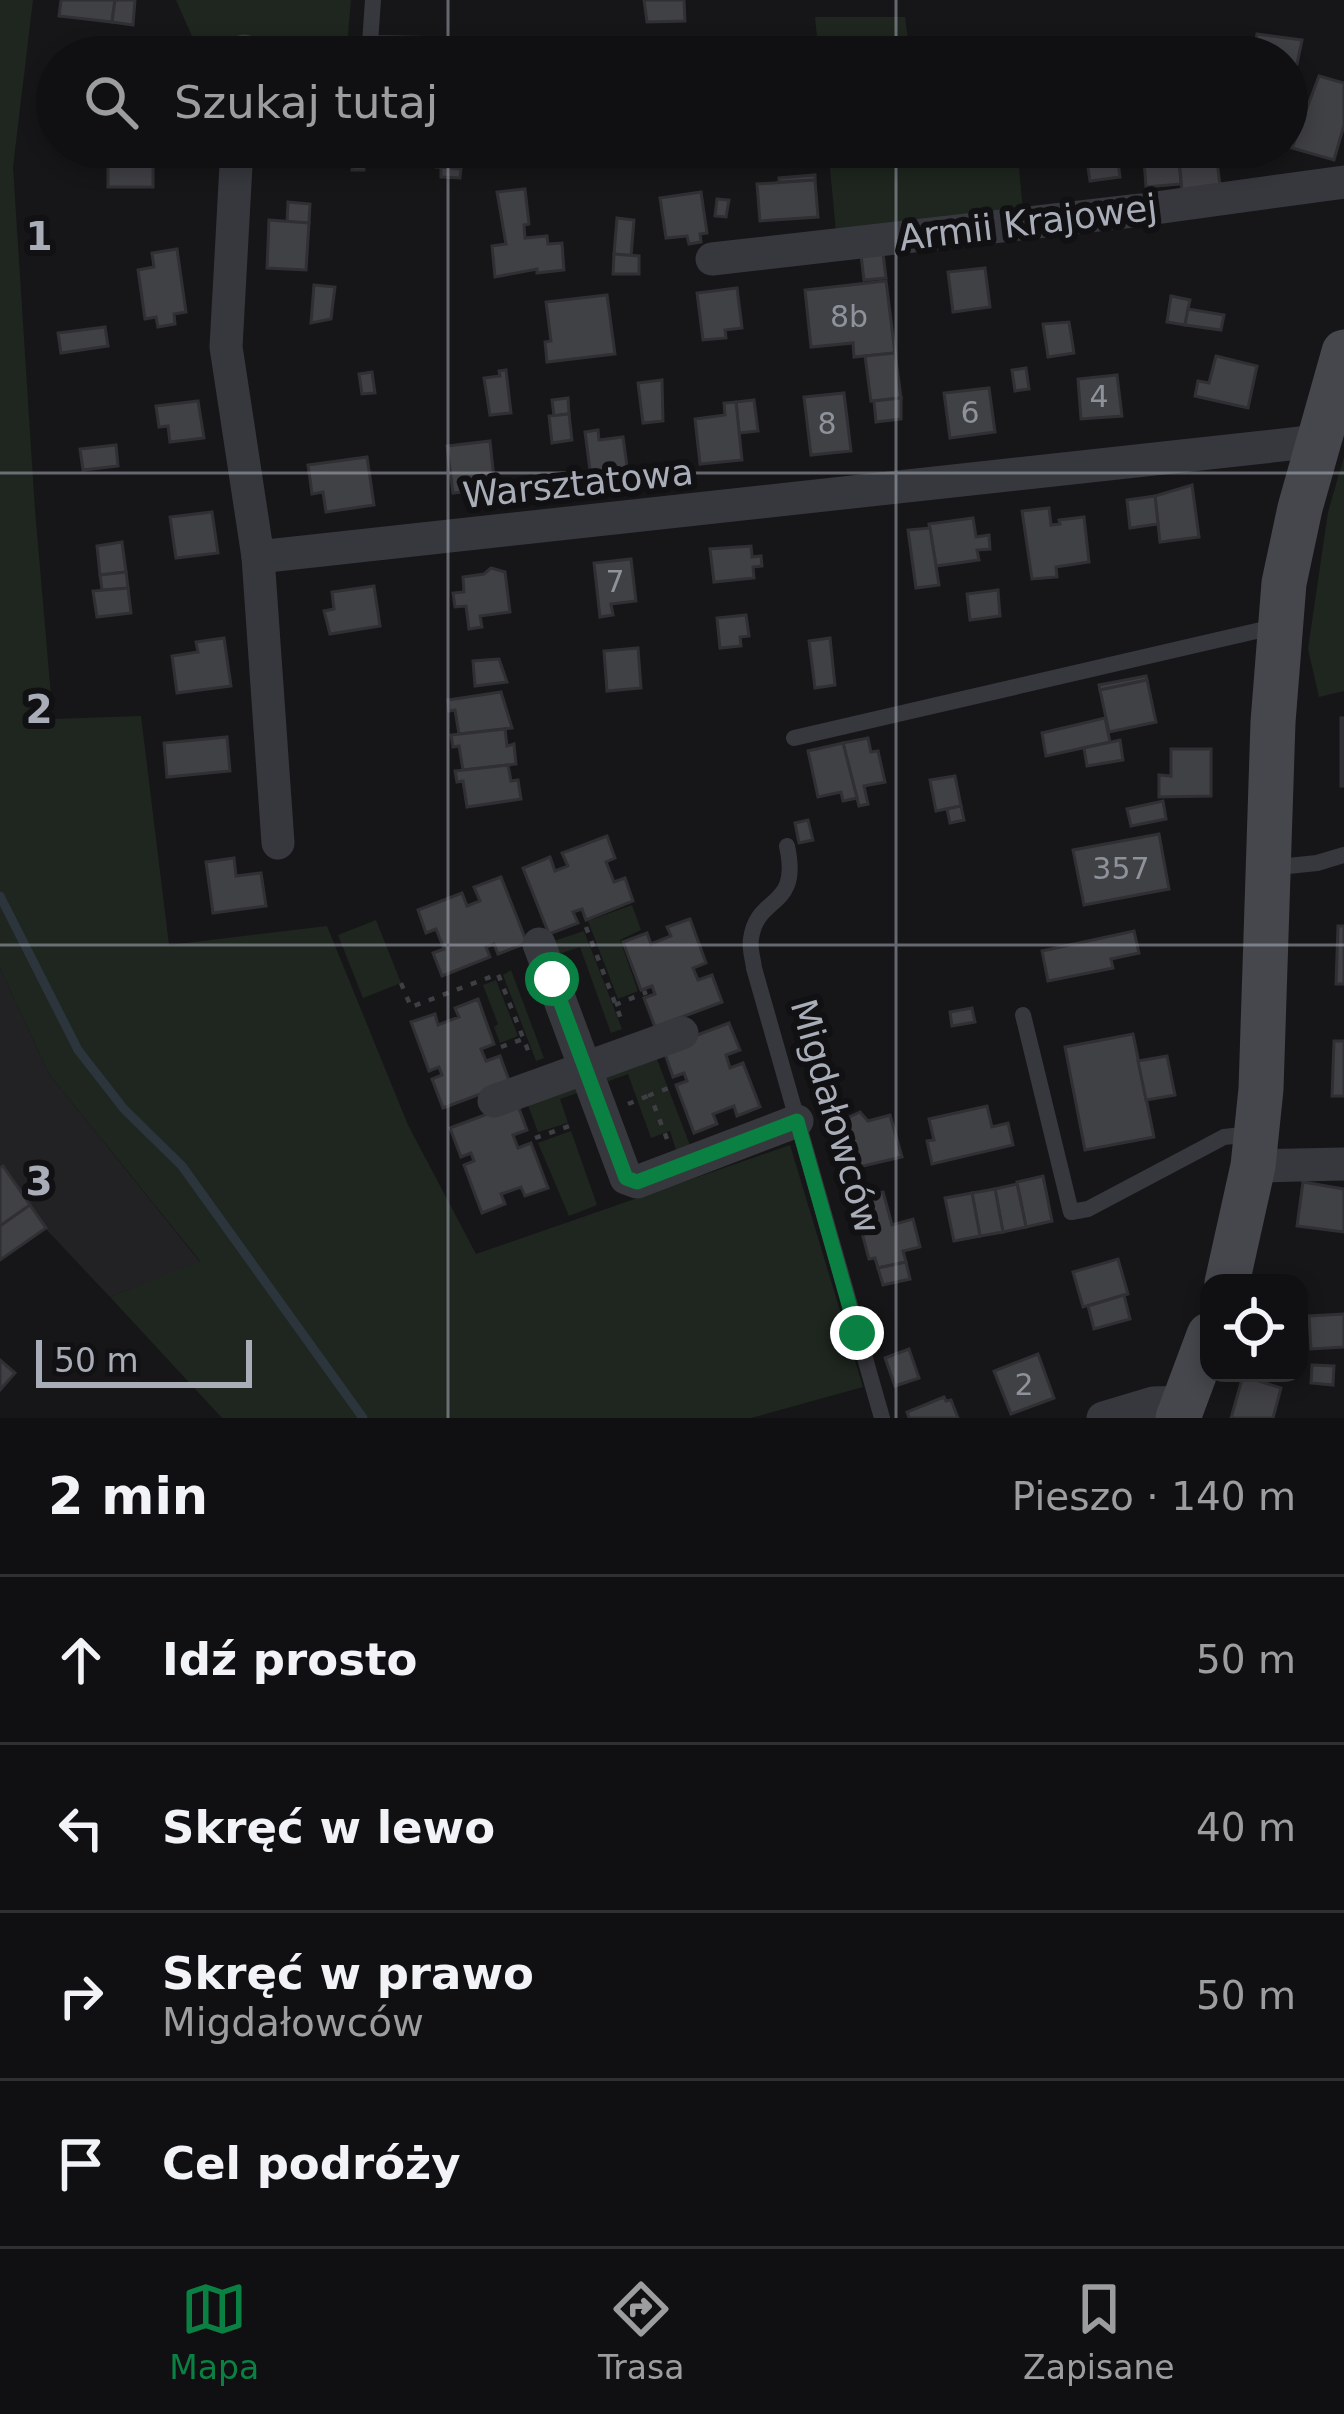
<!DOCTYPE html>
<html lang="pl">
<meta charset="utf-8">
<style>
body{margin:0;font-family:"DejaVu Sans",sans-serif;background:#1e1e20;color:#f1f3f6}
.controls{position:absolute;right:36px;bottom:36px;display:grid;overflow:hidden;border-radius:24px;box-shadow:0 6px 18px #0003}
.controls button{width:108px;height:108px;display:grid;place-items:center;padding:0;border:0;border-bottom:3px solid #303032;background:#101012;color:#f1f3f6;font:60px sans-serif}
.scale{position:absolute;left:36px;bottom:30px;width:216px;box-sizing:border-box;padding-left:12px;border:6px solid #a8adb8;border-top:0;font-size:33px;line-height:42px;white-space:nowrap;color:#a8adb8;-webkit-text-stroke:9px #111113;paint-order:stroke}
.stop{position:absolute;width:36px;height:36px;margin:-27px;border:9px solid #0b8043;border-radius:50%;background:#fff}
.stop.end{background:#0b8043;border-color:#fff;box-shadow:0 3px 12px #0008}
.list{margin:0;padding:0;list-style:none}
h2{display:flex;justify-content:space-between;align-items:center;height:156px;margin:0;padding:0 48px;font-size:51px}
h2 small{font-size:39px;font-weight:400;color:#9c9d9f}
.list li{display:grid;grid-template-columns:78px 1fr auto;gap:36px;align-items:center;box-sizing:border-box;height:168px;padding:0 48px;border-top:3px solid #303032}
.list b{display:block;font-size:45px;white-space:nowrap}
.list p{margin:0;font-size:39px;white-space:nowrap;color:#9c9d9f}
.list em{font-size:39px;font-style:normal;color:#9c9d9f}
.icon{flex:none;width:66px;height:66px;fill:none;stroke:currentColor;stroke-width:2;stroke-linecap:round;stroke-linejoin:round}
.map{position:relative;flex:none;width:1344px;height:1418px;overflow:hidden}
.search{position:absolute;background:#101012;box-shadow:0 6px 18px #0003;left:36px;right:36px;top:36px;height:132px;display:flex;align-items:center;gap:30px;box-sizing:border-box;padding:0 42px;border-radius:66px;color:#9c9d9f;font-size:45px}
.sheet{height:828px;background:#101012}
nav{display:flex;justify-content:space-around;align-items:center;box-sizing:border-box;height:168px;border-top:3px solid #303032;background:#101012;font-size:33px;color:#9c9d9f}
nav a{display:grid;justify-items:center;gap:6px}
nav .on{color:#0b8043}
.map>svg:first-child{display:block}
</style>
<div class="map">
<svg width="1344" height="1418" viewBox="0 0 1344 1418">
<rect width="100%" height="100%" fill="#161618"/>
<!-- built -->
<polygon fill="#222225" points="0,968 49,1074 200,1262 110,1297 46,1229 0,1260"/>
<!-- green -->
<g fill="#1e261f">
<polygon points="0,0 33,0 13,167 35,510 53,719 141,716 169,945 327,926 408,1125 476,1254 790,1145 863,1387 751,1418 222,1418 110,1297 200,1261 49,1074 0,968"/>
<polygon points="176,0 351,0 346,57 269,57 194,41"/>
<polygon points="815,17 905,17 908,40 967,57 819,57"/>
<polygon points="828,147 1017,147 1023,211 836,232"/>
<polygon points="1344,457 1344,691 1319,697 1308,649 1328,512"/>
<polygon points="632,905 641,930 620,940 638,991 618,999 588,921"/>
<polygon points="376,920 401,983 363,998 338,935"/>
<polygon points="584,931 622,1029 611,1033 580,947 556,955 551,942"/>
<polygon points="511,970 544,1058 536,1061 503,975"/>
<polygon points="496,980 518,1036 500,1043 494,1027 498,1024 483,985"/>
<polygon points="655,1054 691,1148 677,1153 670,1131 651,1138 628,1074 606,1082 606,1072"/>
<polygon points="574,1085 583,1091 560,1099 568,1123 538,1132 526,1100"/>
<polygon points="571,1131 597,1205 569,1216 538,1143"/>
</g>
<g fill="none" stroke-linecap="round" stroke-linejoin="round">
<!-- stream -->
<polyline stroke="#2c353c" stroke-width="9" points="0,896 78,1050 124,1109 182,1166 363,1418"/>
</g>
<!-- building -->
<g fill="#404145" stroke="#303034" stroke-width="3">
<polygon points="61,0 115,0 112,22 59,16"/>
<polygon points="115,0 135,0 133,25 112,22"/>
<polygon points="644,0 684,0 685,21 647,22"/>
<polygon points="1257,34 1302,40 1297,64 1287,63 1287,57 1254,57"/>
<polygon points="88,45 113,46 113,57 88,57"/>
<polygon points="1319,76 1344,83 1344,125 1334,160 1292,148"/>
<polygon points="108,147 158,147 158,157 153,157 153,187 108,187"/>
<polygon points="355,147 376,147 375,159 354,157"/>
<polygon points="437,147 462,147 460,168 436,167"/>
<polygon points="1046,147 1116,147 1120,177 1090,181 1085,148 1051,156"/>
<polygon points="1143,147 1178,147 1181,184 1146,187"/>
<polygon points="1216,154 1220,185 1182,190 1179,159"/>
<polygon points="354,157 365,158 364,170 352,170"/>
<polygon points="441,167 461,169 460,178 441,177"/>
<polygon points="815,175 815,180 779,182 779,178"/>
<polygon points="815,180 818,217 760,221 757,184"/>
<polygon points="525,189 529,224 524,225 525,238 547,236 548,244 562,243 564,270 537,273 537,269 495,277 492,246 506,244 497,192"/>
<polygon points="701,192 707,233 700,234 701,242 689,244 687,236 666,238 660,198"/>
<polygon points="717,199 729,200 726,217 715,216"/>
<polygon points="288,202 310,204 309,223 287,222"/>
<polygon points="617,218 634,220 631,256 614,254"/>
<polygon points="269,220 309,223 306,270 267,268"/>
<polygon points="177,249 186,312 174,314 175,324 158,327 156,317 145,319 138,270 154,267 152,253"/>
<polygon points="883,253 886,278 864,280 861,255"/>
<polygon points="614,254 639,256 639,274 613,274"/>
<polygon points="985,268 990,307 953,312 948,272"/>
<polygon points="886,281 895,353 854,357 853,343 811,347 805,290"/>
<polygon points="314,285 335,287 331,319 311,323"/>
<polygon points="737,288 742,328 725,330 726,338 703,340 697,293"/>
<polygon points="607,295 615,354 547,362 545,342 551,341 546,302"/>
<polygon points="1171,296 1190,300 1185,325 1167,322"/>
<polygon points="1188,309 1224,315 1221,330 1185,325"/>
<polygon points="1069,322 1074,353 1048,357 1043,324"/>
<polygon points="105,327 108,346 61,353 58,333"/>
<polygon points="895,353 901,398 871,401 865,356"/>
<polygon points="1216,356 1257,366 1248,408 1195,396 1198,381 1209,383"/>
<polygon points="1026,368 1029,389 1015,391 1012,370"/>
<polygon points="506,370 511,413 490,415 484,378 500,376 499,371"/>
<polygon points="372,372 375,393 362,394 359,374"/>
<polygon points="1117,375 1122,416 1081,419 1078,379"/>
<polygon points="662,380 663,421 643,423 638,383"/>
<polygon points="989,388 995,432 950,438 944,393"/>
<polygon points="844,393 851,451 811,455 804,397"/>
<polygon points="568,398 569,414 554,416 552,400"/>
<polygon points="901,398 901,419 876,422 874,401"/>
<polygon points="754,400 758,431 739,433 736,402"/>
<polygon points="198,401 204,438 170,442 168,426 159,427 156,406"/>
<polygon points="736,402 742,460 700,464 695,419 725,415 724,403"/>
<polygon points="569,414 572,440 552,443 549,416"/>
<polygon points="598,430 599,440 623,437 628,474 591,478 585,432"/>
<polygon points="490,441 495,488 453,493 447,446"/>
<polygon points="116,445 118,466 83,470 80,449"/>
<polygon points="367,457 374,505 326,512 323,492 312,494 308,465"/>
<polygon points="1192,485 1199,537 1160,542 1155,496"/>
<polygon points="1155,496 1158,524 1130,528 1127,500"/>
<polygon points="1049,508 1051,525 1060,524 1059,520 1084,517 1089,562 1056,567 1057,577 1032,579 1022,511"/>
<polygon points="212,512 218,553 176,558 170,517"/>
<polygon points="973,518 976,537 989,535 990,549 977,550 979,560 936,566 929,524"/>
<polygon points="930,528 939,585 916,588 908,530"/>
<polygon points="122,542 126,572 100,575 97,546"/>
<polygon points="751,546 752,557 761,556 762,566 753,567 754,578 714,582 710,549"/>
<polygon points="631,559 636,601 611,604 613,615 600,617 594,563"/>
<polygon points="491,568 505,572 510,612 480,616 482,627 469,629 466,606 455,607 453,593 464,592 463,577 484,574"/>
<polygon points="126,572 128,588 102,590 100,575"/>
<polygon points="374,586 380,626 330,634 324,611 334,609 332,592"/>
<polygon points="128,588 131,613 97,617 93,591"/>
<polygon points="998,590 1000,616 970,620 967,594"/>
<polygon points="746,615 749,636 740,637 741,646 720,648 717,618"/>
<polygon points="224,638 231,686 177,693 172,656 198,652 196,642"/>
<polygon points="830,638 835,685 815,688 809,641"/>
<polygon points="638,648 641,688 607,691 604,651"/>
<polygon points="499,659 507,682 475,686 473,661"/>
<polygon points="1146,676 1147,680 1100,690 1099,685"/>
<polygon points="1147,680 1156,722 1109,732 1100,690"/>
<polygon points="501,692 512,728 459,734 455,710 449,711 448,700"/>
<polygon points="1105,718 1110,742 1046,756 1042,733"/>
<rect x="1341" y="718" width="3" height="68"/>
<polygon points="505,729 507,746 514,744 516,764 463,770 459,746 453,747 451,735"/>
<polygon points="227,737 230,771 167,777 164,743"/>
<polygon points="868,738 871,752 878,751 885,782 864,786 868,804 859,806 843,743"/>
<polygon points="1120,740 1123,760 1087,766 1084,748"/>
<polygon points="843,743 857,798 843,801 841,792 818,797 808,751"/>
<polygon points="1171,749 1211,749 1211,796 1159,797 1159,775 1171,776"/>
<polygon points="508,765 511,781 518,780 521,799 467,807 463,781 457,782 455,771"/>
<polygon points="955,776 961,806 936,811 930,780"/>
<polygon points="1163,801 1166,819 1131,826 1127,809"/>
<polygon points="961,806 964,820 950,823 947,809"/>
<polygon points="808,820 813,840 799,843 795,823"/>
<polygon points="1159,834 1169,889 1084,905 1073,850"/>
<polygon points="607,836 615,858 606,862 614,882 625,878 633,901 586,920 582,909 573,912 578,923 549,934 523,868 550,857 555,871 568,866 562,853"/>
<polygon points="234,858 236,876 261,873 266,906 213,913 206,862"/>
<polygon points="501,877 527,943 498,954 494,944 486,947 490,957 442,976 433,953 444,949 436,929 426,933 418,910 462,893 467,906 480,901 474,887"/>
<polygon points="690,919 706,963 693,968 698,980 712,975 722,1002 655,1027 644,998 655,994 652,986 641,990 623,942 647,933 651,944 671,936 667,927"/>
<polygon points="1338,926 1344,926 1344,984 1336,984"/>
<polygon points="1134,931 1139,953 1111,959 1113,968 1048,981 1042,951"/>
<polygon points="478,999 494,1044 481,1049 486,1061 500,1056 510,1083 443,1108 432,1079 442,1075 439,1067 429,1071 411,1022 435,1014 438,1025 459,1017 455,1008"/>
<polygon points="972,1008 975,1022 952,1026 950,1012"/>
<polygon points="729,1023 740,1050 726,1055 730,1068 743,1063 760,1107 737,1116 734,1106 713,1114 717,1124 694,1133 676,1085 687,1081 684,1073 673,1077 663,1048"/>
<polygon points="1133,1034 1154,1137 1085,1150 1065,1047"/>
<polygon points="1334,1041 1344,1041 1344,1096 1332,1096"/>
<polygon points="1167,1056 1175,1095 1146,1100 1138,1061"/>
<polygon points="517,1103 527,1130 513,1135 518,1148 531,1143 548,1188 525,1196 521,1187 501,1194 505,1204 482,1213 464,1165 474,1161 471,1153 461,1157 450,1128"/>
<polygon points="987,1106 992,1127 1008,1123 1013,1145 932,1164 927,1141 934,1140 929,1119"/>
<polygon points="860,1112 868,1121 890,1115 902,1157 846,1170 834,1124"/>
<polygon points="3,1166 30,1205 0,1226 0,1168"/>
<polygon points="1043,1176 1052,1221 1026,1227 1017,1182"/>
<polygon points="1303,1182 1344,1189 1344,1232 1297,1226"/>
<polygon points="1017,1184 1026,1227 1003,1232 995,1189"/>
<polygon points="995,1189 1003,1232 980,1236 972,1193"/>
<polygon points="883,1192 892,1225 913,1219 920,1247 903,1251 906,1262 878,1268 875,1258 869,1259 853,1199"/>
<polygon points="972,1193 980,1236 954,1241 945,1198"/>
<polygon points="30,1205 46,1228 0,1260 0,1226"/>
<polygon points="1118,1259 1128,1294 1083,1307 1073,1272"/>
<polygon points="906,1262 910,1279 883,1285 878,1268"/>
<polygon points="1124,1295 1130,1319 1094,1329 1088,1306"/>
<polygon points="1344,1314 1344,1347 1311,1349 1309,1316"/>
<polygon points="909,1349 919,1378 895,1386 885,1358"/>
<polygon points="1038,1354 1054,1398 1011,1414 994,1371"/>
<polygon points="0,1360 15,1373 0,1390"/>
<polygon points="1312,1365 1334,1366 1333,1385 1311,1383"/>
<polygon points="1243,1376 1281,1388 1273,1418 1231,1418"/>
<polygon points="944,1397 946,1401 951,1400 958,1418 909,1418 907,1412"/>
</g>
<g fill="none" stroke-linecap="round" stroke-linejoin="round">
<!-- path -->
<g stroke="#3d3f44" stroke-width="4.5" stroke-dasharray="6 9" stroke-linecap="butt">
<polyline points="586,927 623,1024"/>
<polyline points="401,983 411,1007 498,974 531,1058"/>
<polyline points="615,1005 647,992"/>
<polyline points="501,1047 523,1039"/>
<polyline points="628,1104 650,1095"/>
<polyline points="535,1138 572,1125"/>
<polyline points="667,1139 650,1095 674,1086"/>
</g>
<!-- lane -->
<g stroke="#37383d" stroke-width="16">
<polyline points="373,0 370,43 488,45"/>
<polyline points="794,738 1278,626"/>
<path d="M787,846C801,911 757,893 751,939C749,947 753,959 754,968L882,1418"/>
<polyline points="1269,868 1317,863 1344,855"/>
<polyline points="1023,1015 1071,1212 1088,1209 1224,1137 1251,1134"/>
</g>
<!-- street -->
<g stroke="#37383d" stroke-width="33">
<polyline points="244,57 244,51"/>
<polyline points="237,147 226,347 258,557 1318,441"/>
<polyline points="712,259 1141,210 1344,182"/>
<polyline points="258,557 278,843"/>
<polyline points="539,944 626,1178 637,1182 797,1121"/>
<polyline points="494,1101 682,1033"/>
<polyline points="1253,1166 1344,1164"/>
<polyline points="1103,1418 1153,1403 1185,1402"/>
</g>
<!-- secondary -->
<g stroke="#45474d" stroke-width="45">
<polyline points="1227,1283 1253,1166 1261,1089 1273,722 1284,583 1300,508 1344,352"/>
<polyline points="1178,1418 1209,1335"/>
</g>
</g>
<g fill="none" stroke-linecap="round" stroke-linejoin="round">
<!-- route -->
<polyline stroke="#0b8043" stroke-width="15" points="552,979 626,1178 637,1182 797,1121 857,1333"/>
</g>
<!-- grid -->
<path fill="none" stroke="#a8adb8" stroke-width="3" stroke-opacity="0.55" d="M448,0V57M896,0V57M448,147V1418M896,147V1418M0,473H1344M0,945H1344"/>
<g text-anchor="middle" stroke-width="12" stroke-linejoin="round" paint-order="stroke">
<!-- number labels -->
<g font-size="30" fill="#8e929b">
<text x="849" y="327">8b</text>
<text x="1099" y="407">4</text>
<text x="970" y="423">6</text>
<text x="827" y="434">8</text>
<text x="615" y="592">7</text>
<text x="1121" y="879">357</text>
<text x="1024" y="1395">2</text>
</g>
<!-- street labels -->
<g font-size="36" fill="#a8adb8" stroke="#111113">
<text transform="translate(1028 222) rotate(-7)" y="13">Armii Krajowej</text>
<text transform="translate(578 483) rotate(-6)" y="13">Warsztatowa</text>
<text transform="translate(836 1116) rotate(74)" y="13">Migdałowców</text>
</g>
</g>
<g font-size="39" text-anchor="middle" font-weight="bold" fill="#a8adb8" stroke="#111113" stroke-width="12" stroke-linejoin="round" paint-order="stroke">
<text x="39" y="250">1</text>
<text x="39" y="723">2</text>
<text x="39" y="1195">3</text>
</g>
</svg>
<div class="controls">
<button><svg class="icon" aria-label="locate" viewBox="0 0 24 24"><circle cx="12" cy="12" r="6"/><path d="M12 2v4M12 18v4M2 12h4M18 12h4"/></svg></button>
</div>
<div class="scale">50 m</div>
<div class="stop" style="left:552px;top:979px"></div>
<div class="stop end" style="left:857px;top:1333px"></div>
<div class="search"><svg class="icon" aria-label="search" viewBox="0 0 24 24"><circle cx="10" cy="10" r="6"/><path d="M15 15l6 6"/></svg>Szukaj tutaj</div>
</div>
<section class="sheet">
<h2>2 min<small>Pieszo · 140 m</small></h2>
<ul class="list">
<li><svg class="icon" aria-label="ahead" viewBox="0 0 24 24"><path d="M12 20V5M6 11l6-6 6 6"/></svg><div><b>Idź prosto</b></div><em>50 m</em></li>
<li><svg class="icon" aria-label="left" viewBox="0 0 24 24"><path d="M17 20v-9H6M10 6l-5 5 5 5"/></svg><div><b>Skręć w lewo</b></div><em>40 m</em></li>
<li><svg class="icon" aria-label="right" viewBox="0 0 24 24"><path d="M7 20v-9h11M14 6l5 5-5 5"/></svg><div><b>Skręć w prawo</b><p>Migdałowców</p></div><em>50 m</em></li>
<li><svg class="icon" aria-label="arrive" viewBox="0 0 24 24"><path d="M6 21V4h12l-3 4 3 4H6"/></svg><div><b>Cel podróży</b></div></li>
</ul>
</section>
<nav>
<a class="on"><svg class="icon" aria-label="map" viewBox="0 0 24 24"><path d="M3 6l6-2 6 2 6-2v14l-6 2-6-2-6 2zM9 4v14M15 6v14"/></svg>Mapa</a>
<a><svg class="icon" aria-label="directions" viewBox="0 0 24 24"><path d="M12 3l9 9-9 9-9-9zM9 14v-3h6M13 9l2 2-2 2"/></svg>Trasa</a>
<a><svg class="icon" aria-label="saved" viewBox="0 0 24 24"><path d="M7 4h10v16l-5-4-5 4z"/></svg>Zapisane</a>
</nav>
